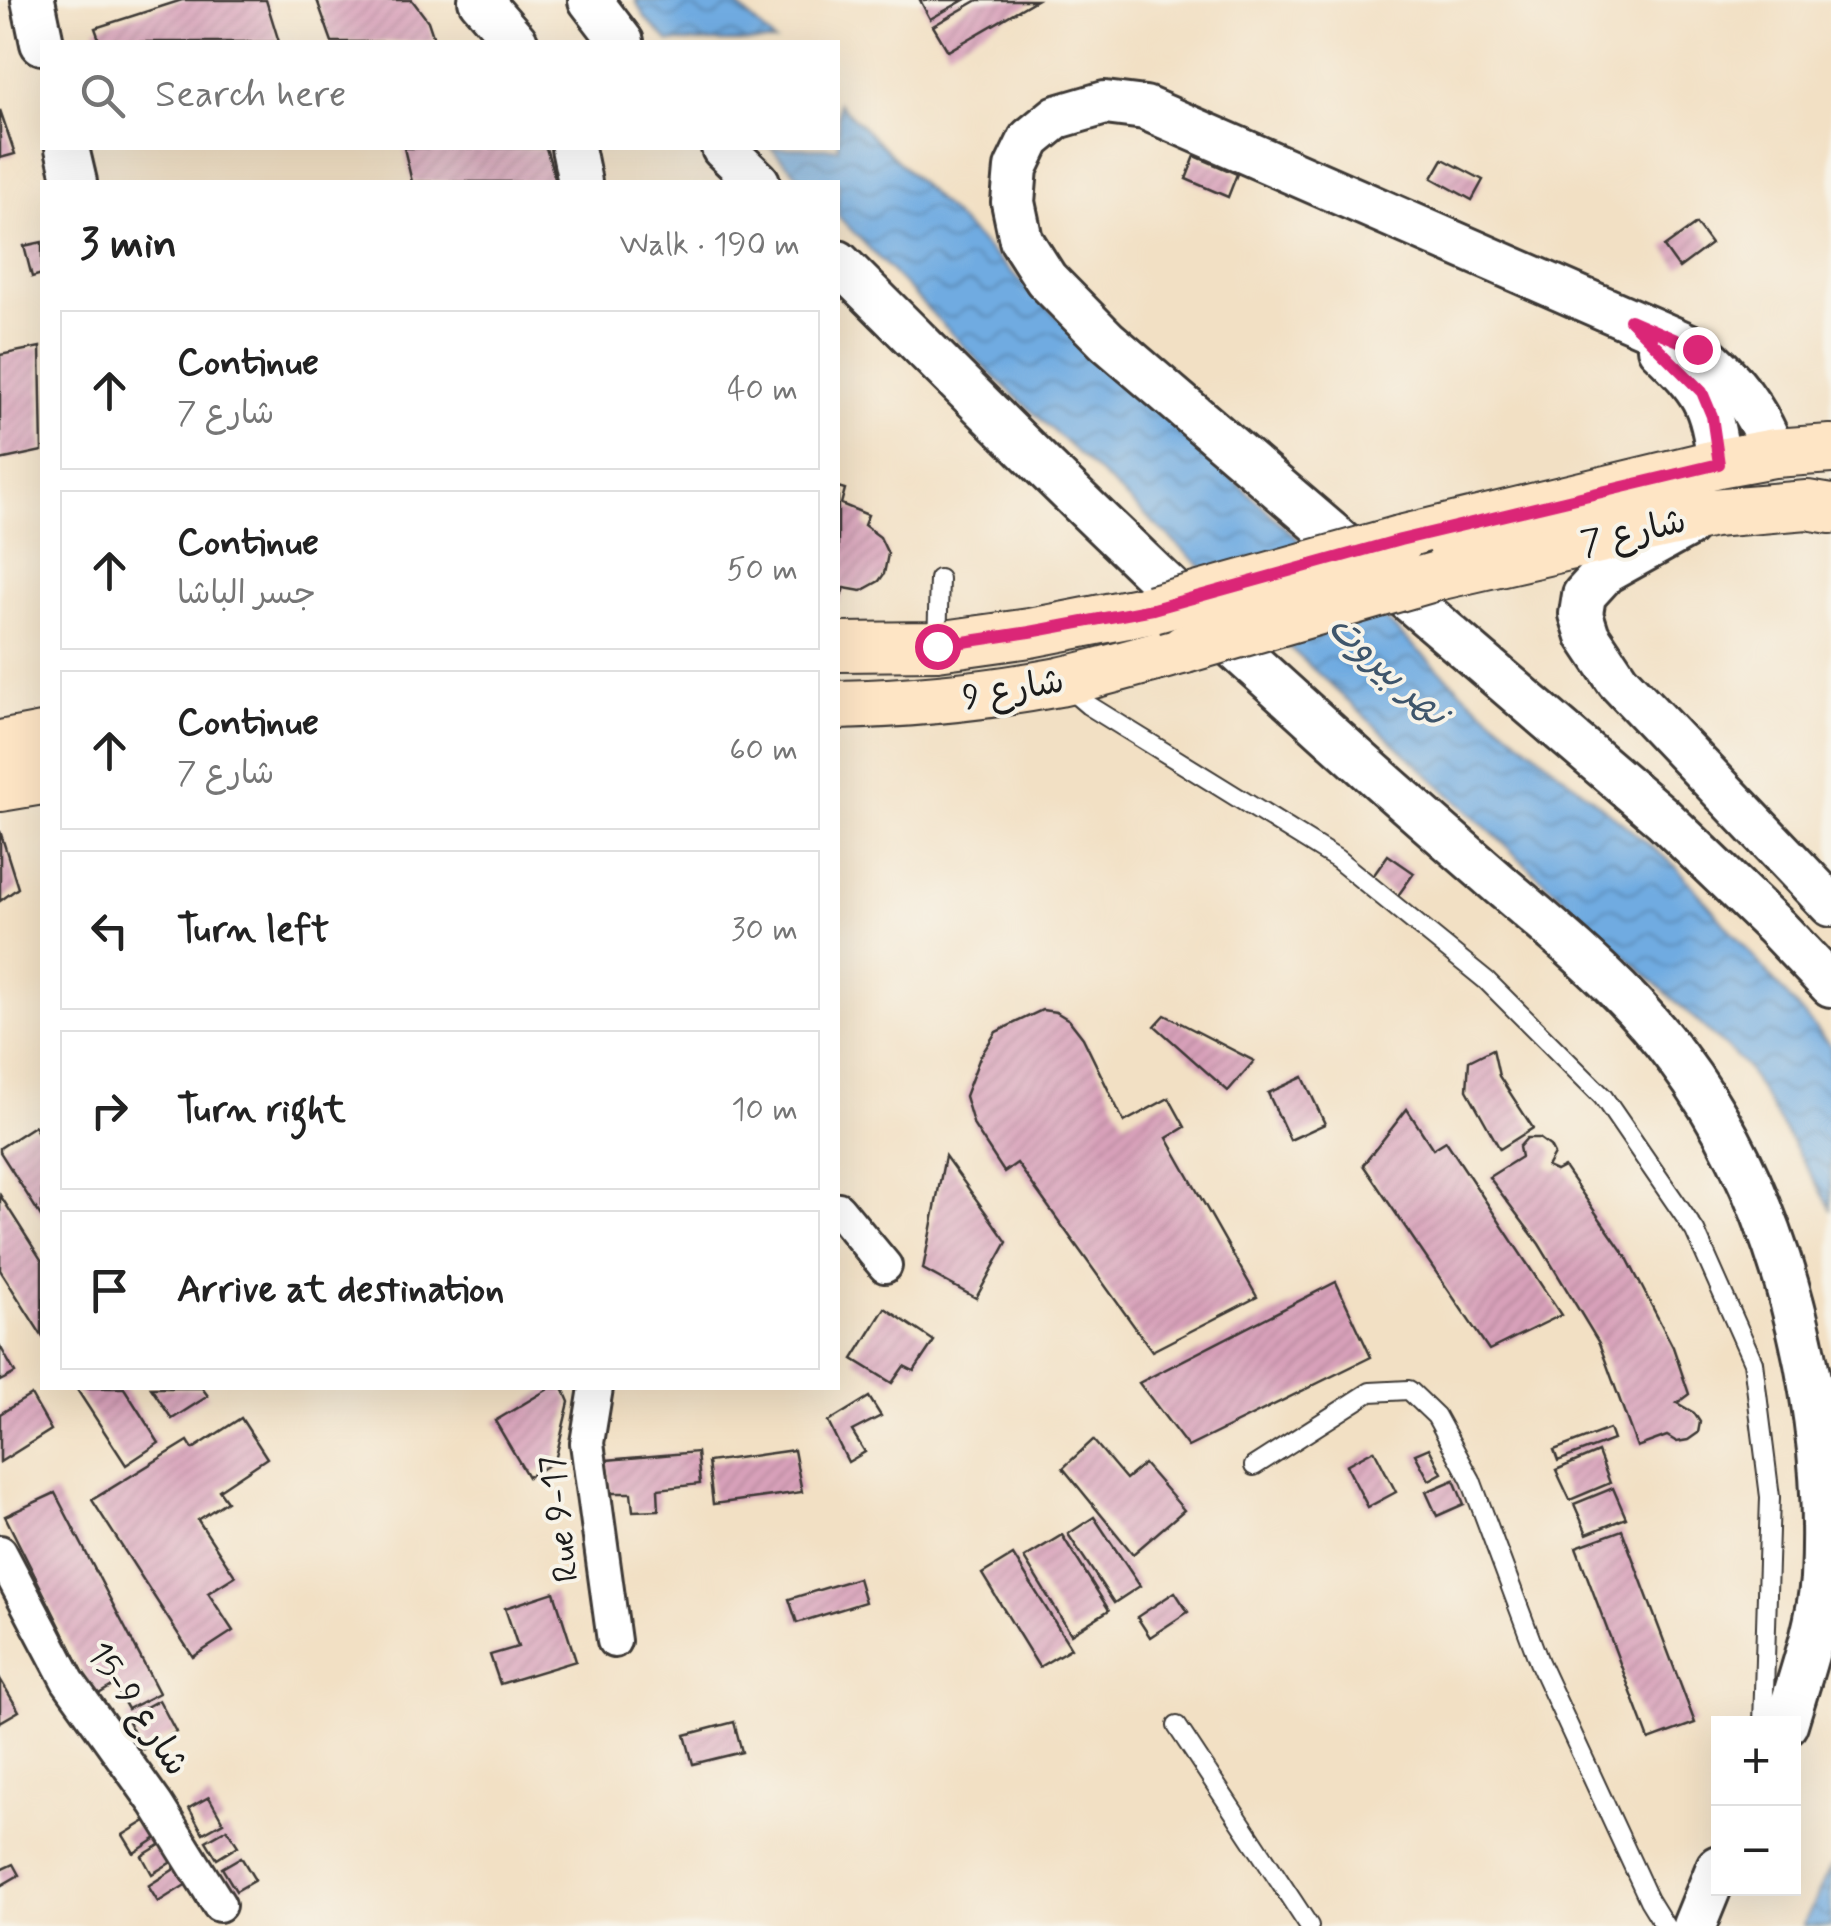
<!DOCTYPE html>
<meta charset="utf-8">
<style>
body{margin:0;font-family:Mynerve,"Playpen Sans Arabic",sans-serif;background:#f6f6f6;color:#222}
.controls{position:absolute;right:30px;bottom:30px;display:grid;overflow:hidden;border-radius:0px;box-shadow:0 10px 40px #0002}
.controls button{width:90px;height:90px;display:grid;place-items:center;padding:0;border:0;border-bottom:2px solid #e0e0e0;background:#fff;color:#222;font:50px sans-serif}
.stop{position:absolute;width:30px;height:30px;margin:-22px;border:8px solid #db2777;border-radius:50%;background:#fff}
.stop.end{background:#db2777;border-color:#fff;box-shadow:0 2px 10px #0008}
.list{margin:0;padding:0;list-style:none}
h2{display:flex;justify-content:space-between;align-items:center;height:130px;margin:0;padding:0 40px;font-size:42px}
h2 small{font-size:32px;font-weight:400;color:#767676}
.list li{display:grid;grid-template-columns:65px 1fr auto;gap:30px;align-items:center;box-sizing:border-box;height:160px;margin:0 20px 20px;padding:0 20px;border:2px solid #e0e0e0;border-radius:0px}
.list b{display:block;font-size:38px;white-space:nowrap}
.list p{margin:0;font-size:32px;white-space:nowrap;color:#767676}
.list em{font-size:32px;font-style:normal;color:#767676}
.icon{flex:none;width:55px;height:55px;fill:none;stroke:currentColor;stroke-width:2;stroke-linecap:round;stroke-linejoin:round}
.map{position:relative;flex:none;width:1831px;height:1926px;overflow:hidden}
.search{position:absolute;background:#fff;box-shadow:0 10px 40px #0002;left:40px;top:40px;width:800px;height:110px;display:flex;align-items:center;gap:25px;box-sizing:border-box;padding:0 35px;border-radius:0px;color:#767676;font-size:38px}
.panel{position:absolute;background:#fff;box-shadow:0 10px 40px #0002;left:40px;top:180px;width:800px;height:1210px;border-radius:0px}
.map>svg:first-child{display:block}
</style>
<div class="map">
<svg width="1831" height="1926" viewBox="0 0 1831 1926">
<defs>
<pattern id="water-waves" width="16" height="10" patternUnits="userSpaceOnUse" patternTransform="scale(2.5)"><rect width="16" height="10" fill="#70abe1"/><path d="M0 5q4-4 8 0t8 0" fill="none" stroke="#5b8ab6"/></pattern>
<pattern id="building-hatch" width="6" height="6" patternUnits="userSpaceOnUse" patternTransform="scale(2.5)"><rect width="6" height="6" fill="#d8a1ba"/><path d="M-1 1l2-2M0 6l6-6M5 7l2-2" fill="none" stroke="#b98a9f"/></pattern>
</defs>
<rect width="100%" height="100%" fill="#f7f3e8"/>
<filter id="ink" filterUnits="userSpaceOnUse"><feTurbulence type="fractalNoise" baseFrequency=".01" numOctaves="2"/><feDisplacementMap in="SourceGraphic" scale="20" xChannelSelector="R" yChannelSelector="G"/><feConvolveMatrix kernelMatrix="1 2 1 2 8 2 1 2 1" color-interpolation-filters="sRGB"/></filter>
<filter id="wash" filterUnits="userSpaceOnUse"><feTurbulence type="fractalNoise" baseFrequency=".0048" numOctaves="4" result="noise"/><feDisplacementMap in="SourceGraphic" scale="40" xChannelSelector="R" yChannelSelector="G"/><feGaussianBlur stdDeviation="2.25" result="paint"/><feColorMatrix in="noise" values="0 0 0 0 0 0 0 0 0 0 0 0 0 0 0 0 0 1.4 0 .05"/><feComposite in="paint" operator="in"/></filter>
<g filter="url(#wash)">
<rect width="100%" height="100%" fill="#f2e0c4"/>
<!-- water -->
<g fill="url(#water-waves)" stroke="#46647e" stroke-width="2.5">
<polygon points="635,0 732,0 775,42 669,42 646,19"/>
<polygon points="838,103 1049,309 1475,703 1675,866 1831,1047 1831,1208 1745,1065 987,370 838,216 838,182 805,182 771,148 838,148"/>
<polygon points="1831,1866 1831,1926 1803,1926"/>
</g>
<g id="blocks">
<!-- building -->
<g fill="url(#building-hatch)">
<polygon points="182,0 266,0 279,42 100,42 95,28"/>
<polygon points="317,0 412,0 428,21 435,42 332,42"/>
<polygon points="920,0 964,0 930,19"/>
<polygon points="978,0 1036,0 948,51 933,26"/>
<polygon points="0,110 15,154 0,158"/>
<polygon points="404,148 546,148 556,182 412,182"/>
<polygon points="1195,156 1237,174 1228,197 1186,179"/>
<polygon points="1443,159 1483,180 1472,200 1432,178"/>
<polygon points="1696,224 1711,244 1679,268 1664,247"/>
<polygon points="42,242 42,274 32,277 24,246"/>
<polygon points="40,347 42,451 0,460 0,355"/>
<polygon points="838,487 845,489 841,504 868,515 864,525 880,537 888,554 884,574 879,581 861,591 844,588 838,605"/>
<polygon points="0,831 18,888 0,901"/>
<polygon points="1388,855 1414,873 1397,897 1371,879"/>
<polygon points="1042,1010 1056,1012 1069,1020 1083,1038 1124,1122 1169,1098 1185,1127 1167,1138 1257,1297 1152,1351 1017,1163 1004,1172 974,1126 965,1096 980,1057 996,1032"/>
<polygon points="1165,1015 1254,1061 1228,1091 1155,1026"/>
<polygon points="1493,1049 1499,1076 1533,1128 1500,1149 1467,1090 1469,1061"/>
<polygon points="1303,1077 1325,1124 1290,1140 1268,1093"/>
<polygon points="1407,1109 1433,1149 1446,1141 1561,1315 1489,1350 1363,1165"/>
<polygon points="34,1126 42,1139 42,1218 0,1152 0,1148"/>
<polygon points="1527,1138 1539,1138 1550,1146 1554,1154 1547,1167 1556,1171 1564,1167 1627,1258 1673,1347 1689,1394 1677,1403 1694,1413 1700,1422 1698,1433 1688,1440 1677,1442 1667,1436 1637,1447 1599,1343 1539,1244 1489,1177 1521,1157 1519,1147"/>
<polygon points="945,1156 1007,1242 976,1298 923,1269"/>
<polygon points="0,1195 42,1261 42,1336 0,1270"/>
<polygon points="1336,1282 1371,1357 1188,1447 1139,1383"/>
<polygon points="885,1308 934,1341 914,1371 904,1366 892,1383 853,1359"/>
<polygon points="0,1346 15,1373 0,1381"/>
<polygon points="76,1388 124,1388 159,1443 126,1465"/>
<polygon points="151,1388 202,1388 208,1396 172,1419"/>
<polygon points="550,1388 563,1388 569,1402 555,1461 528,1477 495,1421"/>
<polygon points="31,1395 51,1430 0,1462 0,1414"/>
<polygon points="869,1397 881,1416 852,1431 865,1452 848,1462 828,1422"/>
<polygon points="241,1418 267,1458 219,1490 227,1501 198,1520 235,1576 208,1593 233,1631 193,1657 92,1500 188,1441 193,1449"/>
<polygon points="1609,1429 1613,1440 1558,1461 1554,1450"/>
<polygon points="1093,1440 1126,1479 1144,1464 1184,1510 1133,1554 1063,1468"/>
<polygon points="1429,1448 1442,1473 1429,1480 1415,1454"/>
<polygon points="794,1450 802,1492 713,1504 708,1462"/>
<polygon points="1374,1450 1396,1492 1368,1507 1346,1465"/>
<polygon points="697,1452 700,1484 658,1489 659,1510 633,1511 631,1493 611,1493 607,1460"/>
<polygon points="1598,1452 1610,1483 1570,1500 1556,1470"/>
<polygon points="1454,1480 1464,1504 1437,1516 1426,1492"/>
<polygon points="1613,1488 1626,1518 1587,1534 1574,1504"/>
<polygon points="55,1493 159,1693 128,1709 114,1685 95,1696 5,1516"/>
<polygon points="1094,1517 1140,1586 1114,1603 1068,1534"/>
<polygon points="1622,1530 1695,1723 1649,1740 1576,1547"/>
<polygon points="1062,1535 1109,1610 1071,1634 1024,1558"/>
<polygon points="1013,1555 1071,1648 1039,1667 982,1574"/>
<polygon points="858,1578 865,1602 797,1623 789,1599"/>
<polygon points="554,1592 576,1661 500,1684 490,1655 518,1647 505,1608"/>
<polygon points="1175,1592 1188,1612 1150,1637 1137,1617"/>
<polygon points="0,1679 19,1711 0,1722"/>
<polygon points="159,1700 176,1732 143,1749 126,1718"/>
<polygon points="734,1722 742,1752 693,1764 685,1735"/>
<polygon points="209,1797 223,1822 203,1833 189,1808"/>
<polygon points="149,1819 160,1836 134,1853 123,1835"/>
<polygon points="227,1829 238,1846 217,1859 206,1841"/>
<polygon points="163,1843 173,1861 152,1874 142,1856"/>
<polygon points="241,1857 255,1880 236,1891 222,1868"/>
<polygon points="13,1864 19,1875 0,1886 0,1870"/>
<polygon points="176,1868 187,1884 158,1902 148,1886"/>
</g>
</g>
</g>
<g filter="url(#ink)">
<use href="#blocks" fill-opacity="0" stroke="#3c3935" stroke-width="2.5"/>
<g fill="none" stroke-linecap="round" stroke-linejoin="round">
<defs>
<g id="service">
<polyline points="937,644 939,579"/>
<polyline points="1068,688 1088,705 1337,859 1487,981 1603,1097 1695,1231 1753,1362 1770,1497 1763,1724"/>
<polyline points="1254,1466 1370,1392 1409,1390 1436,1416 1471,1480 1539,1662 1649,1900 1665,1926"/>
<polyline points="1177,1726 1309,1926"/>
</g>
<g id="minor">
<polyline points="838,1209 885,1266"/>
<polyline points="596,1388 587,1443 614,1641"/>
<polyline points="0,1552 68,1681 156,1804 219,1905"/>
</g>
<g id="tertiary">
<polyline points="33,0 42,43"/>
<polyline points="480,0 516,42"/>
<polyline points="590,0 622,42"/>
<polyline points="67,148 75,182"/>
<polyline points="573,148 580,182"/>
<polyline points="723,148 758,182"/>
<path d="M838,262C935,358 1031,456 1130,550C1190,609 1253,664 1315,721C1377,778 1441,833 1504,888C1565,940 1630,994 1677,1058C1783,1199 1831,1404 1822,1579C1818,1628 1800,1677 1786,1724"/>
<path d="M1659,348C1704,391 1711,402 1719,463"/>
<path d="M1774,453C1757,410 1733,378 1697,349L1145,108L1105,103L1057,117L1030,139L1016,168L1013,202L1021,240L1046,279L1107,341L1663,818L1776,927L1831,985"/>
<polyline points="1686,527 1605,572 1584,595 1581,614 1588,636 1618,681 1831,905"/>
<polyline points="1694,1926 1718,1867"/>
</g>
<g id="secondary">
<polyline points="1400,540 1719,463 1774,453 1831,449"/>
<polyline points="1437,576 1713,513 1807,505 1831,509"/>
<polyline points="838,647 937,646 1030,633 1153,609"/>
<path d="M838,705C912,703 985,696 1059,682C1101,673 1143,660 1185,649"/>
<polyline points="0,745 42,737"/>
<polyline points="0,787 42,780"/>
</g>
</defs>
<!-- service casing -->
<use href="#service" stroke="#3c3935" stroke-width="22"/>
<!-- minor casing -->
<use href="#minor" stroke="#3c3935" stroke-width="38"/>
<!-- tertiary casing -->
<use href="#tertiary" stroke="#3c3935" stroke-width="48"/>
<!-- secondary casing -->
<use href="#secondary" stroke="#3c3935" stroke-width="52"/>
<!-- service -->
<use href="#service" stroke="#fff" stroke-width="18"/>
<!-- minor -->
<use href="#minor" stroke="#fff" stroke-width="32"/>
<!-- tertiary -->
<use href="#tertiary" stroke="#fff" stroke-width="42"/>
<!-- secondary -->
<use href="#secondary" stroke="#fee5c5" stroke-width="48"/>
<defs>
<g id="secondary-bridge">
<polyline points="1153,609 1400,540"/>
<polyline points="1185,649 1437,576"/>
</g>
</defs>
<!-- secondary-bridge casing -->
<use href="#secondary-bridge" stroke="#3c3935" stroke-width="52" stroke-linecap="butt"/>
<!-- secondary-bridge -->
<use href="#secondary-bridge" stroke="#fee5c5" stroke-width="48"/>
</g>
</g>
<g fill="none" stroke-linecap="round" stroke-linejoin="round" filter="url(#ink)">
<!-- route -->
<polyline stroke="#db2777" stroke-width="12" points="937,646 1030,632 1153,609 1400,540 1719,464 1712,416 1702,392 1630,320 1697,349"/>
</g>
<g text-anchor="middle" stroke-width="8" stroke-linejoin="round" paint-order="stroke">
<!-- street labels -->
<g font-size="35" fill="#1c1c1c" stroke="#f7f3e8">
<text transform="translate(1633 531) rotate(-13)" y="12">شارع 7</text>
<text transform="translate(1013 688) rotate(-10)" y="12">شارع 9</text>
<text transform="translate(558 1519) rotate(-97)" y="12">Rue 9-17</text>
<text transform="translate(139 1708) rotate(56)" y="12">شارع 9-15</text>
</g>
<!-- water labels -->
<g font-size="38" font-style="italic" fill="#3e556b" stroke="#f7f3e8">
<text transform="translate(1389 669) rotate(42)" y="13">نهر بيروت</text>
</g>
</g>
</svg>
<div class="controls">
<button>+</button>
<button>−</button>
</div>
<div class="stop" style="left:937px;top:646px"></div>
<div class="stop end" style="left:1697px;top:349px"></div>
<div class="search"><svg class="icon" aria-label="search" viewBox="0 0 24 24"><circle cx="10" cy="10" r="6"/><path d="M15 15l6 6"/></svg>Search here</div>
<section class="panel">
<h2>3 min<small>Walk · 190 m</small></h2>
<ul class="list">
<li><svg class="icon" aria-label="ahead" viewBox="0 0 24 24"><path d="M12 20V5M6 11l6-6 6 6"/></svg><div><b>Continue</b><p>شارع 7</p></div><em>40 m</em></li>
<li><svg class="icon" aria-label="ahead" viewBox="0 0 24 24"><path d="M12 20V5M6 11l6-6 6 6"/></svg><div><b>Continue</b><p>جسر الباشا</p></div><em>50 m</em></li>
<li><svg class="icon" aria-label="ahead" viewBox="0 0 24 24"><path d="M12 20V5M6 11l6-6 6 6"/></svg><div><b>Continue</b><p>شارع 7</p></div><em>60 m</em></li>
<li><svg class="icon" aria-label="left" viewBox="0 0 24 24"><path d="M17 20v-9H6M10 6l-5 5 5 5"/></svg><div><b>Turn left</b></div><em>30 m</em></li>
<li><svg class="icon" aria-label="right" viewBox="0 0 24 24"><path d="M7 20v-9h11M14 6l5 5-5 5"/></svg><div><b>Turn right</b></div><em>10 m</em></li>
<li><svg class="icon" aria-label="arrive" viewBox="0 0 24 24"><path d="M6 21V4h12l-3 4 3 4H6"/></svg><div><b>Arrive at destination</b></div></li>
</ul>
</section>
</div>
